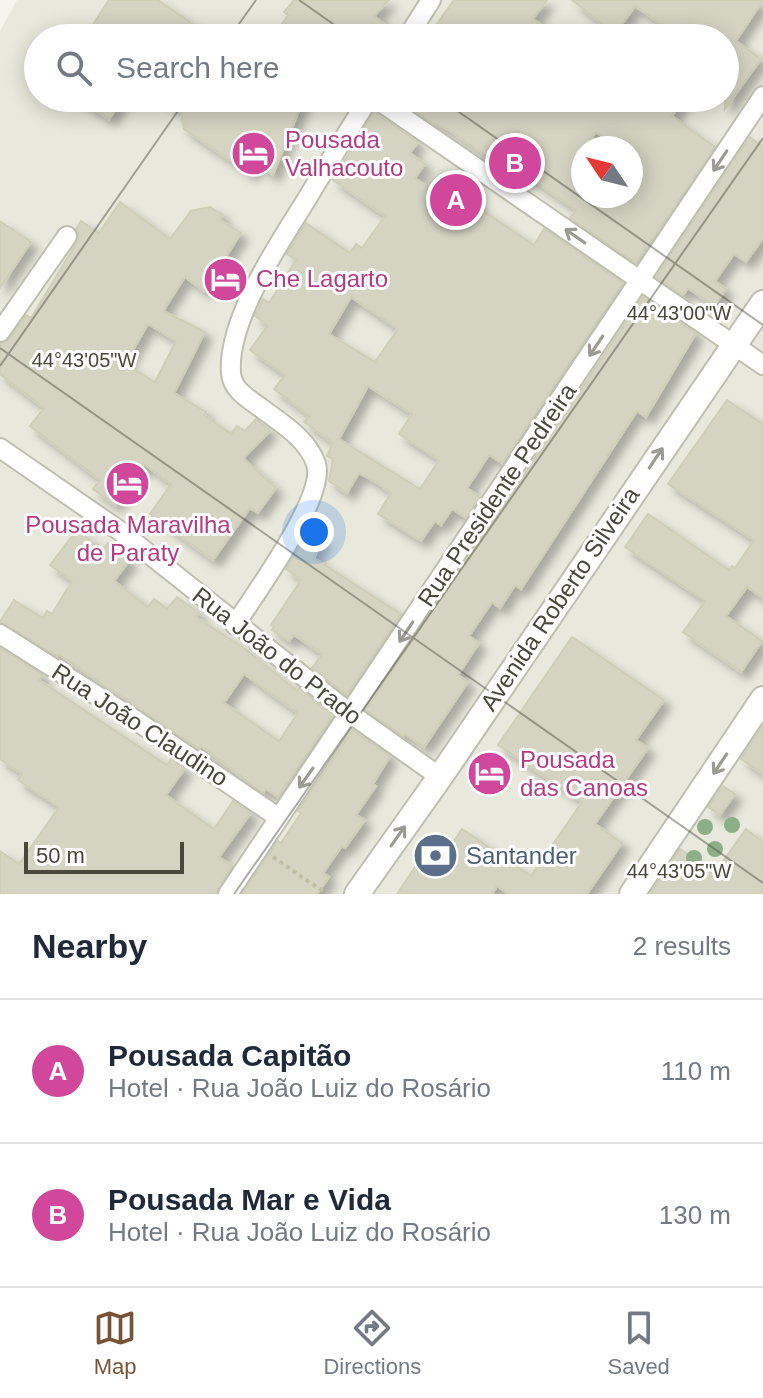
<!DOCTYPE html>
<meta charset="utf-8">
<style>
body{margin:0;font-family:Helvetica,sans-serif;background:#f2f2f3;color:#1f2937}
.compass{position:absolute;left:571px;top:136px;width:72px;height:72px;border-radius:50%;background:#fff;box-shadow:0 4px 20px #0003;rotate:305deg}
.scale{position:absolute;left:24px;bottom:20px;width:160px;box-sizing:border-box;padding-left:8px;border:4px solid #49483b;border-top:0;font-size:22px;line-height:28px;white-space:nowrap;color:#49483b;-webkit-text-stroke:6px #fff;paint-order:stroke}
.you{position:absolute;left:314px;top:532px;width:28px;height:28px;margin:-20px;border:6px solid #fff;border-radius:50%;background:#1a73e8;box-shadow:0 0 0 12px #1a73e833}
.badge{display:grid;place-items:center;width:52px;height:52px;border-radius:50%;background:#775337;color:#fff;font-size:26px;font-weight:700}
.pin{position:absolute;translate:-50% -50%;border:4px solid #fff;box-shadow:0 2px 8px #0006}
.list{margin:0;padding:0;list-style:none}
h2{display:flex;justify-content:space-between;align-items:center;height:104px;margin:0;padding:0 32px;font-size:34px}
h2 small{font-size:26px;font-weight:400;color:#747a83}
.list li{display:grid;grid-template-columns:52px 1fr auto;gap:24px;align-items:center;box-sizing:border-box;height:144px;padding:0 32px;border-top:2px solid #e0e1e3}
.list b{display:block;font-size:30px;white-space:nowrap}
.list p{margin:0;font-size:26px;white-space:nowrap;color:#747a83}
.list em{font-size:26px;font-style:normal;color:#747a83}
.icon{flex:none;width:44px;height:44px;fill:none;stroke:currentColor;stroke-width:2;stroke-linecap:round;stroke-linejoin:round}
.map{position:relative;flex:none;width:763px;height:894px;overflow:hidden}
.search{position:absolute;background:#fff;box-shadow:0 4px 20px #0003;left:24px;right:24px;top:24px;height:88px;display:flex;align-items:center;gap:20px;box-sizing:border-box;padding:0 28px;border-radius:44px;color:#747a83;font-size:30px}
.sheet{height:392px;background:#fff}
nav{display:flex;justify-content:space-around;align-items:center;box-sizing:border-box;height:112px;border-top:2px solid #e0e1e3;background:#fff;font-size:22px;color:#747a83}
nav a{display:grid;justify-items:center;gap:4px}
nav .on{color:#775337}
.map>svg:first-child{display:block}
</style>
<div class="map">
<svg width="763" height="894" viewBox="0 0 763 894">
<defs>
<filter id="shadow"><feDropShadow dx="7" dy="7" stdDeviation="4" flood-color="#0004"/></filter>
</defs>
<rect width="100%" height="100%" fill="#f5f5ed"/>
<!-- residential -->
<path fill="#e8e8dc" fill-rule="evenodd" d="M17,0H763V894H0V31ZM38,38H725V98H38ZM583,148H631V196H583Z"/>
<!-- building -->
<g fill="#d5d4c3" stroke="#cfceb7" stroke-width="2" fill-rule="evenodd" filter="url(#shadow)">
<polygon points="109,0 158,0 213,38 84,38"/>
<polygon points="294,0 389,0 374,16 387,26 380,38 272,38 288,15 284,12"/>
<polygon points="454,0 547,0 533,19 561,38 427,38"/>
<polygon points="572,0 763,0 736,41 761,59 725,109 725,38 666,38 671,31 635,6 615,34"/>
<polygon points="77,98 123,98 109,119"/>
<polygon points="161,98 304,98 273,175 258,164 250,174 184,129 181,112"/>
<path d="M396,98H684L672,116L715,147L636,263L570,218L576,210L520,171L516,177L449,130L431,122ZM596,132L619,148H631V196H583V170L576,165L578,161L576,160Z"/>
<path d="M374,112L418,142L410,153L425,164L415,178L457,207L464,198L534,245L544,229L623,283L502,463L489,455L467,488L480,497L466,518L452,509L441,525L435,521L421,541L378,514L391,493L377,483L359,473L347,493L329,481L333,459L327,456L333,443L304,422L310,416L274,389L285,375L250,350L268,325L255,316L257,312L263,299L269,303L296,260L287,254L306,223L350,253L356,244L362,248L385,216L333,180ZM351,297L398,329L375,362L329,334ZM368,386L412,414L399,434L439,460L420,489L339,439Z"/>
<polygon points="750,137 763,147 763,238 746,262 734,254 715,281 726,289 714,306 688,288 683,295 656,277"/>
<path d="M120,202L170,239L191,211L210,207L223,215L220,220L241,233L204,291L185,277L163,311L205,332L174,393L206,412L204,415L231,434L237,426L245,431L256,419L270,431L243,458L276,488L258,513L250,508L213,560L150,514L171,484L144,464L115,505L93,489L100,480L30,426L44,408L0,374V344L9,339L26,315L31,318L77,242L79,236L76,229L81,221L99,233ZM148,324L176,341L155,382L125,364Z"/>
<polygon points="0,221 31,242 0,288"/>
<polygon points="643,297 696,333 646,417 637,411 521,589 515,585 500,608 492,602 469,636 479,643 458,675 468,682 424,747 405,734 403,736 366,710"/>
<polygon points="727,400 763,424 763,598 747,587 726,616 762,641 741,672 683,632 705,601 625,547 648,514 729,570 732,566 735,568 754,540 668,484"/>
<path d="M77,530L102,550L108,543L130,560L114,581L148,607L154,599L167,609L177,597L199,613L196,617L244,648L297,691L299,688L333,715L278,797L266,789L263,793L201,746L199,749L58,654L57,656L0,622L14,600L43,618L47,611L52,614L72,581L50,565ZM244,674L298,713L279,741L224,703Z"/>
<polygon points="308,532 323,539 314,558 401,614 347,695 312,668 322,654 294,635 289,641 272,630 274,626 271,625 301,580 286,569"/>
<polygon points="572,637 664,700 636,740 648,748 595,824 622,843 587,894 509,894 497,886 492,894 397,894 432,842 447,852 462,829 531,876 582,802 498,745"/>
<polygon points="0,648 43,675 39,680 167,765 171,759 185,768 166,795 214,829 233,801 251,813 219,857 232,866 216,894 0,894 0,851 19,864 59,807 18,780 22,774 0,759"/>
<polygon points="763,726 763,774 741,759"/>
<polygon points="353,730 390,756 373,784 376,786 356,815 365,820 345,848 342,846 323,873 329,877 317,894 242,894 278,841 281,843 301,813 298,811"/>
<polygon points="723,786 735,794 720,815 708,807"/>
<polygon points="746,829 763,842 763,894 650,894 680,849 714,874"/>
</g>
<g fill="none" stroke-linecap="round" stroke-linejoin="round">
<defs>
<g id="minor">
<polyline points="407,38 431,0"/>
<polyline points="375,98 763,365"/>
<polyline points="0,332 67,236"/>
<polyline points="0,448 120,531 351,714 440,777"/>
<path d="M235,625C254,595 327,496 316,464C308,439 281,423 261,408C249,399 232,390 231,373C227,321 278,245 305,202C326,167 347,133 369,98"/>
<polyline points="0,634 134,719 279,818"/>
<polyline points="228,894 763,96"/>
</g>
<g id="tertiary">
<polyline points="357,894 440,777 763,303"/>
<polyline points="632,894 763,699"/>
</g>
</defs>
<!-- minor casing -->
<use href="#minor" stroke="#bfbfb0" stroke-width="22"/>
<!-- tertiary casing -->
<use href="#tertiary" stroke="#bfbfb0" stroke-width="28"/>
<!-- path -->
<polyline stroke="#c0bfa3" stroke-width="4" stroke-dasharray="4 4" stroke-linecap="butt" points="273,857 327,894"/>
<!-- minor -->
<use href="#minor" stroke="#fff" stroke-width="18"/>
<!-- tertiary -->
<use href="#tertiary" stroke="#fff" stroke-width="24"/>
</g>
<!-- trees -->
<g fill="#8daf87">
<circle cx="732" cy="825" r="8"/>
<circle cx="705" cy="827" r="8"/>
<circle cx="715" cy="849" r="8"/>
<circle cx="694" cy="858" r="8"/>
</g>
<!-- one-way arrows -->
<defs><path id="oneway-shaft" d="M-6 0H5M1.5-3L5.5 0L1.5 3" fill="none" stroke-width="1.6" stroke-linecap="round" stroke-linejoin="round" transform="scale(2)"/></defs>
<g stroke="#9b9a93">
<use href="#oneway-shaft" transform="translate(720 161) rotate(124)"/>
<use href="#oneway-shaft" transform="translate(575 236) rotate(-145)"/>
<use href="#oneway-shaft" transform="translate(596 346) rotate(124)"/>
<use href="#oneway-shaft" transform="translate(656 458) rotate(-56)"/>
<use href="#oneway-shaft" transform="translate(406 632) rotate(124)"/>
<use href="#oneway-shaft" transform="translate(720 764) rotate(124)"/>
<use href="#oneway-shaft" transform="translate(306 778) rotate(125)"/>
<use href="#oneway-shaft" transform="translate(398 836) rotate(-55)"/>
</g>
<!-- ticks -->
<path fill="none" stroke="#49483b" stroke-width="2" stroke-opacity="0.45" d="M299,0L353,38M229,38L256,0M439,98L763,325M0,348L763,883M0,366L187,98M234,894L763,138"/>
<!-- icons -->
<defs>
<symbol id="hotel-disc" viewBox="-11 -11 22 22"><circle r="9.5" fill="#d1479c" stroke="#fff"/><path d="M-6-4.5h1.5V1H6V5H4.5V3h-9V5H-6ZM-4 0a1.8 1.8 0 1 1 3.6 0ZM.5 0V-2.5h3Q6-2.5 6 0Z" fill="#fff"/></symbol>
<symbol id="bank-disc" viewBox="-11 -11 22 22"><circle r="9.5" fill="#5c6f8a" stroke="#fff"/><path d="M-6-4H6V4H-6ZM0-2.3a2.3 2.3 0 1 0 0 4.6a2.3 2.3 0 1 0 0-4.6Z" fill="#fff"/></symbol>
</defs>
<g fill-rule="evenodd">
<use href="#hotel-disc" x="228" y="128" width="51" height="51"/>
<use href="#hotel-disc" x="200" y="254" width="51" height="51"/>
<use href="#hotel-disc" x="102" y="458" width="51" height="51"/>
<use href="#hotel-disc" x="464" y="748" width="51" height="51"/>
<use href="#bank-disc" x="410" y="830" width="51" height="51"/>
</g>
<g text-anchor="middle" stroke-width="6" stroke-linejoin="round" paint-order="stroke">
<!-- hotel labels -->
<g font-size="24" fill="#b23c85" stroke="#fff" text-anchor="start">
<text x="285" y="148">Pousada<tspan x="285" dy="28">Valhacouto</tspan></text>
<text x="256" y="287">Che Lagarto</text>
<text x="128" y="533" text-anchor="middle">Pousada Maravilha<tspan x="128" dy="28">de Paraty</tspan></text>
<text x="520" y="768">Pousada<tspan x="520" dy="28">das Canoas</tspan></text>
</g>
<!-- street labels -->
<g font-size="24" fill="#49483b" stroke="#fff">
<text transform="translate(497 495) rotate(-56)" y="8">Rua Presidente Pedreira</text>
<text transform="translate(560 599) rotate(-56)" y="8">Avenida Roberto Silveira</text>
<text transform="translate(277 656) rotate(38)" y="8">Rua João do Prado</text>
<text transform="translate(140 725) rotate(33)" y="8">Rua João Claudino</text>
</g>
<!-- service labels -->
<g font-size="24" fill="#4e5e75" stroke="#fff" text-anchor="start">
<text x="466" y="864">Santander</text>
</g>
</g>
<g font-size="20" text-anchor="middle" fill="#49483b" stroke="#fff" stroke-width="6" stroke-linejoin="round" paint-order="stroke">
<text x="679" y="320">44°43'00"W</text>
<text x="84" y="367">44°43'05"W</text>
<text x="679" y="878">44°43'05"W</text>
</g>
</svg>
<svg class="compass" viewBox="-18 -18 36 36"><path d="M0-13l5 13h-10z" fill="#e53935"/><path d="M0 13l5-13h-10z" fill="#747a83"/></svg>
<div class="scale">50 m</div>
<div class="you"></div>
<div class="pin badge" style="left:456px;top:200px;background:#d1479c">A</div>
<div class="pin badge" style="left:515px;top:163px;background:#d1479c">B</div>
<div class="search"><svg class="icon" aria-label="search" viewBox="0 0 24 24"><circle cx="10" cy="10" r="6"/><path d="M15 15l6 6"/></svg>Search here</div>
</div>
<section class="sheet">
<h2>Nearby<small>2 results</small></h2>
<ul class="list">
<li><span class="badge" style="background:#d1479c">A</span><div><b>Pousada Capitão</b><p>Hotel · Rua João Luiz do Rosário</p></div><em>110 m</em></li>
<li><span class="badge" style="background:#d1479c">B</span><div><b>Pousada Mar e Vida</b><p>Hotel · Rua João Luiz do Rosário</p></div><em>130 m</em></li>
</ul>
</section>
<nav>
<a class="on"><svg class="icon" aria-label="map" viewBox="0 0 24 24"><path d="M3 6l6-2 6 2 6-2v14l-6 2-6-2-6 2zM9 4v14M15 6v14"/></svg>Map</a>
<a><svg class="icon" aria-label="directions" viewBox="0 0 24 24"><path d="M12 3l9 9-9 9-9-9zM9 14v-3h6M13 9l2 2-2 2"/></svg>Directions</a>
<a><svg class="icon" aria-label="saved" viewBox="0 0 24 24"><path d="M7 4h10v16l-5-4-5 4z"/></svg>Saved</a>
</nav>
